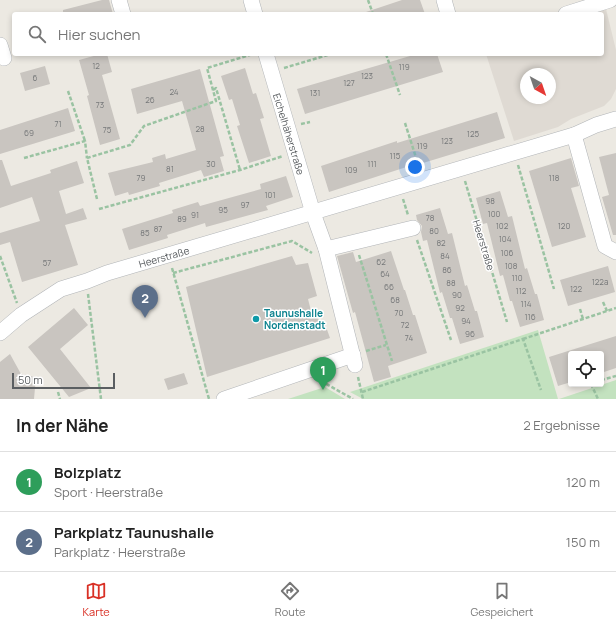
<!DOCTYPE html>
<html lang="de">
<meta charset="utf-8">
<style>
body{margin:0;font-family:Manrope,sans-serif;background:#f2f2f2;color:#222}
.controls{position:absolute;right:12px;bottom:12px;display:grid;overflow:hidden;border-radius:4px;box-shadow:0 2px 6px #0003}
.controls button{width:36px;height:36px;display:grid;place-items:center;padding:0;border:0;border-bottom:1px solid #e0e0e0;background:#fff;color:#222;font:20px sans-serif}
.compass{position:absolute;left:520px;top:68px;width:36px;height:36px;border-radius:50%;background:#fff;box-shadow:0 2px 6px #0003;rotate:140deg}
.scale{position:absolute;left:12px;bottom:10px;width:103px;box-sizing:border-box;padding-left:4px;border:2px solid #5a5e61;border-top:0;font-size:11px;line-height:14px;white-space:nowrap;color:#5a5e61;-webkit-text-stroke:3px #fff;paint-order:stroke}
.you{position:absolute;left:415px;top:167px;width:14px;height:14px;margin:-10px;border:3px solid #fff;border-radius:50%;background:#1a73e8;box-shadow:0 0 0 6px #1a73e833}
.badge{display:grid;place-items:center;width:26px;height:26px;border-radius:50%;background:#d93025;color:#fff;font-size:13px;font-weight:700}
.pin{position:absolute;translate:-50% -33px;filter:drop-shadow(0 1px 2px #0008)}
.pin::after{content:'';position:absolute;top:21px;width:14px;height:12px;background:inherit;clip-path:polygon(0 0,100% 0,50% 100%)}
.list{margin:0;padding:0;list-style:none}
h2{display:flex;justify-content:space-between;align-items:center;height:52px;margin:0;padding:0 16px;font-size:17px}
h2 small{font-size:13px;font-weight:400;color:#767676}
.list li{display:grid;grid-template-columns:26px 1fr auto;gap:12px;align-items:center;box-sizing:border-box;height:60px;padding:0 16px;border-top:1px solid #e0e0e0}
.list b{display:block;font-size:15px;white-space:nowrap}
.list p{margin:0;font-size:13px;white-space:nowrap;color:#767676}
.list em{font-size:13px;font-style:normal;color:#767676}
.icon{flex:none;width:22px;height:22px;fill:none;stroke:currentColor;stroke-width:2;stroke-linecap:round;stroke-linejoin:round}
.map{position:relative;flex:none;width:616px;height:399px;overflow:hidden}
.search{position:absolute;background:#fff;box-shadow:0 2px 6px #0003;left:12px;right:12px;top:12px;height:44px;display:flex;align-items:center;gap:10px;box-sizing:border-box;padding:0 14px;border-radius:4px;color:#767676;font-size:15px}
.sheet{height:172px;background:#fff}
nav{display:flex;justify-content:space-around;align-items:center;box-sizing:border-box;height:56px;border-top:1px solid #e0e0e0;background:#fff;font-size:11px;color:#767676}
nav a{display:grid;justify-items:center;gap:2px}
nav .on{color:#d93025}
.map>svg:first-child{display:block}
</style>
<div class="map">
<svg width="616" height="399" viewBox="0 0 616 399">
<rect width="100%" height="100%" fill="#ece9e2"/>
<!-- education -->
<path fill="#dfdad3" fill-rule="evenodd" d="M606,9L616,50V89L611,99L604,106L571,119L558,127L514,141L486,54H602V14H591ZM526,74H550V98H526Z"/>
<!-- green -->
<g fill="#c3e2bf">
<polygon points="538,330 558,399 363,399 350,392"/>
<polygon points="616,380 616,399 559,399"/>
<polygon points="325,387 345,399 288,399"/>
</g>
<!-- building -->
<g fill="#c9c5c0">
<polygon points="102,0 109,0 113,14 63,14 63,10"/>
<polygon points="402,0 420,0 425,14 366,14 366,12"/>
<polygon points="101,54 107,54 112,72 102,75 120,139 100,145 87,96 89,95 79,60"/>
<polygon points="417,54 437,54 443,72 305,114 297,89"/>
<polygon points="45,66 50,84 25,91 20,73"/>
<polygon points="245,68 253,94 256,93 264,118 260,119 271,156 249,163 237,126 240,125 232,99 229,100 221,76"/>
<polygon points="200,69 224,156 220,157 224,171 204,177 201,170 159,183 160,186 129,195 128,192 115,196 108,173 153,162 152,158 165,154 166,159 196,150 182,101 137,114 131,89"/>
<polygon points="68,108 75,131 0,154 0,130"/>
<polygon points="497,112 505,138 423,163 422,162 329,192 321,166 397,141 397,143"/>
<polygon points="616,153 616,235 613,235 602,197 609,195 599,157"/>
<polygon points="571,158 579,186 571,188 586,237 552,247 529,171"/>
<polygon points="0,160 2,160 11,186 51,173 50,170 77,161 84,183 59,191 66,214 83,208 87,219 65,225 78,265 22,282 10,242 0,245 0,233 40,221 32,197 0,208"/>
<polygon points="286,176 293,197 266,206 268,210 206,227 205,223 167,235 168,238 129,250 122,229 173,213 172,210 198,202 200,206 261,189 260,184"/>
<polygon points="500,191 508,217 512,216 525,269 527,268 535,294 537,294 544,320 520,327 512,301 510,301 503,275 500,276 487,223 483,224 476,198"/>
<polygon points="440,208 448,234 452,233 465,286 467,285 475,311 477,311 484,337 460,344 452,318 450,318 442,292 440,293 427,240 423,241 421,232 422,226 417,220 416,215"/>
<polygon points="391,251 404,290 405,290 413,315 415,315 427,353 388,366 391,377 374,382 355,312 353,313 337,256 353,252 356,262"/>
<polygon points="292,256 296,265 308,263 317,296 308,299 312,315 325,324 330,338 207,377 186,287"/>
<polygon points="608,266 615,292 568,306 560,280"/>
<polygon points="74,308 88,325 60,349 91,388 69,397 28,347"/>
<polygon points="616,336 616,368 601,373 601,354 571,354 571,382 558,386 549,357"/>
<polygon points="10,354 21,374 36,377 34,399 0,399 0,362"/>
<polygon points="184,373 188,384 168,390 164,379"/>
</g>
<g fill="none" stroke-linecap="round" stroke-linejoin="round">
<defs>
<g id="minor">
<polyline points="119,0 123,14"/>
<polyline points="251,0 255,14"/>
<polyline points="444,0 448,14"/>
<polyline points="566,14 610,0"/>
<polyline points="0,45 4,58"/>
<polyline points="266,54 313,213 326,249 355,365"/>
<polyline points="574,135 605,246 616,252"/>
<polyline points="326,249 413,228"/>
<polyline points="0,333 21,315 61,289 87,281 107,273 574,135 596,125 616,119"/>
<polyline points="224,399 353,355"/>
</g>
</defs>
<!-- minor casing -->
<use href="#minor" stroke="#b2b5b8" stroke-width="16"/>
<!-- path -->
<g stroke="#9ac3a2" stroke-width="2.5" stroke-dasharray="4 2" stroke-linecap="butt">
<polyline points="368,0 373,14"/>
<polyline points="386,54 400,95"/>
<polyline points="284,68 331,54"/>
<polyline points="213,90 216,88 240,170"/>
<polyline points="68,91 85,141"/>
<polyline points="405,123 419,167"/>
<polyline points="301,124 310,122"/>
<polyline points="24,158 85,141 87,158"/>
<polyline points="518,165 554,289"/>
<polyline points="465,181 507,322"/>
<polyline points="97,199 87,158 130,145 144,126 216,101 207,68 253,54"/>
<polyline points="403,199 408,215"/>
<polyline points="99,209 240,170 283,156"/>
<polyline points="417,240 451,340"/>
<polyline points="359,255 392,361"/>
<polyline points="0,256 17,303"/>
<polyline points="172,268 209,399"/>
<polyline points="173,273 292,241 312,253"/>
<polyline points="88,294 101,399"/>
<polyline points="603,302 607,311"/>
<polyline points="580,309 583,319"/>
<polyline points="523,339 616,308"/>
<polyline points="366,351 386,345"/>
<polyline points="358,377 363,399"/>
<polyline points="601,380 616,376"/>
<polyline points="321,381 353,399"/>
<polyline points="591,384 598,399"/>
<polyline points="58,392 60,399"/>
<polyline points="362,392 523,339 541,390"/>
</g>
<!-- minor -->
<use href="#minor" stroke="#fff" stroke-width="15"/>
</g>
<!-- markers -->
<circle fill="#0f9aa8" stroke="#fff" stroke-width="1.5" cx="256" cy="319" r="4"/>
<g text-anchor="middle" stroke-width="3" stroke-linejoin="round" paint-order="stroke">
<!-- number labels -->
<g font-size="8" fill="#767879">
<text x="96" y="69">12</text>
<text x="404" y="70">119</text>
<text x="367" y="79">123</text>
<text x="35" y="81">6</text>
<text x="349" y="86">127</text>
<text x="174" y="95">24</text>
<text x="315" y="96">131</text>
<text x="150" y="103">26</text>
<text x="100" y="108">73</text>
<text x="58" y="127">71</text>
<text x="200" y="132">28</text>
<text x="107" y="133">75</text>
<text x="29" y="136">69</text>
<text x="473" y="137">125</text>
<text x="447" y="144">123</text>
<text x="422" y="149">119</text>
<text x="395" y="159">115</text>
<text x="211" y="167">30</text>
<text x="372" y="167">111</text>
<text x="170" y="172">81</text>
<text x="351" y="173">109</text>
<text x="141" y="181">79</text>
<text x="554" y="181">118</text>
<text x="270" y="198">101</text>
<text x="490" y="204">98</text>
<text x="245" y="208">97</text>
<text x="223" y="213">95</text>
<text x="494" y="217">100</text>
<text x="195" y="218">91</text>
<text x="430" y="221">78</text>
<text x="182" y="222">89</text>
<text x="502" y="229">102</text>
<text x="564" y="229">120</text>
<text x="158" y="232">87</text>
<text x="434" y="234">80</text>
<text x="145" y="236">85</text>
<text x="505" y="242">104</text>
<text x="441" y="246">82</text>
<text x="507" y="256">106</text>
<text x="445" y="259">84</text>
<text x="381" y="265">62</text>
<text x="47" y="266">57</text>
<text x="511" y="269">108</text>
<text x="447" y="273">86</text>
<text x="385" y="277">64</text>
<text x="517" y="281">110</text>
<text x="600" y="285">122a</text>
<text x="451" y="286">88</text>
<text x="389" y="290">66</text>
<text x="576" y="292">122</text>
<text x="521" y="294">112</text>
<text x="457" y="298">90</text>
<text x="395" y="303">68</text>
<text x="526" y="307">114</text>
<text x="460" y="311">92</text>
<text x="399" y="316">70</text>
<text x="530" y="320">116</text>
<text x="466" y="324">94</text>
<text x="405" y="328">72</text>
<text x="470" y="337">96</text>
<text x="409" y="341">74</text>
</g>
<!-- street labels -->
<g font-size="10" fill="#5a5e61" stroke="#fff">
<text transform="translate(289 134) rotate(73)" y="4">Eichelhäherstraße</text>
<text transform="translate(484 245) rotate(73)" y="4">Heerstraße</text>
<text transform="translate(164 257) rotate(-16)" y="4">Heerstraße</text>
</g>
<!-- culture labels -->
<g font-size="10" font-weight="bold" fill="#0d838f" stroke="#fff" text-anchor="start">
<text x="264" y="317">Taunushalle<tspan x="264" dy="12">Nordenstadt</tspan></text>
</g>
</g>
</svg>
<div class="controls">
<button><svg class="icon" aria-label="locate" viewBox="0 0 24 24"><circle cx="12" cy="12" r="6"/><path d="M12 2v4M12 18v4M2 12h4M18 12h4"/></svg></button>
</div>
<svg class="compass" viewBox="-18 -18 36 36"><path d="M0-13l5 13h-10z" fill="#e53935"/><path d="M0 13l5-13h-10z" fill="#767676"/></svg>
<div class="scale">50 m</div>
<div class="you"></div>
<div class="pin badge" style="left:323px;top:390px;background:#2e9e5b">1</div>
<div class="pin badge" style="left:145px;top:318px;background:#5c6f8a">2</div>
<div class="search"><svg class="icon" aria-label="search" viewBox="0 0 24 24"><circle cx="10" cy="10" r="6"/><path d="M15 15l6 6"/></svg>Hier suchen</div>
</div>
<section class="sheet">
<h2>In der Nähe<small>2 Ergebnisse</small></h2>
<ul class="list">
<li><span class="badge" style="background:#2e9e5b">1</span><div><b>Bolzplatz</b><p>Sport · Heerstraße</p></div><em>120 m</em></li>
<li><span class="badge" style="background:#5c6f8a">2</span><div><b>Parkplatz Taunushalle</b><p>Parkplatz · Heerstraße</p></div><em>150 m</em></li>
</ul>
</section>
<nav>
<a class="on"><svg class="icon" aria-label="map" viewBox="0 0 24 24"><path d="M3 6l6-2 6 2 6-2v14l-6 2-6-2-6 2zM9 4v14M15 6v14"/></svg>Karte</a>
<a><svg class="icon" aria-label="directions" viewBox="0 0 24 24"><path d="M12 3l9 9-9 9-9-9zM9 14v-3h6M13 9l2 2-2 2"/></svg>Route</a>
<a><svg class="icon" aria-label="saved" viewBox="0 0 24 24"><path d="M7 4h10v16l-5-4-5 4z"/></svg>Gespeichert</a>
</nav>
